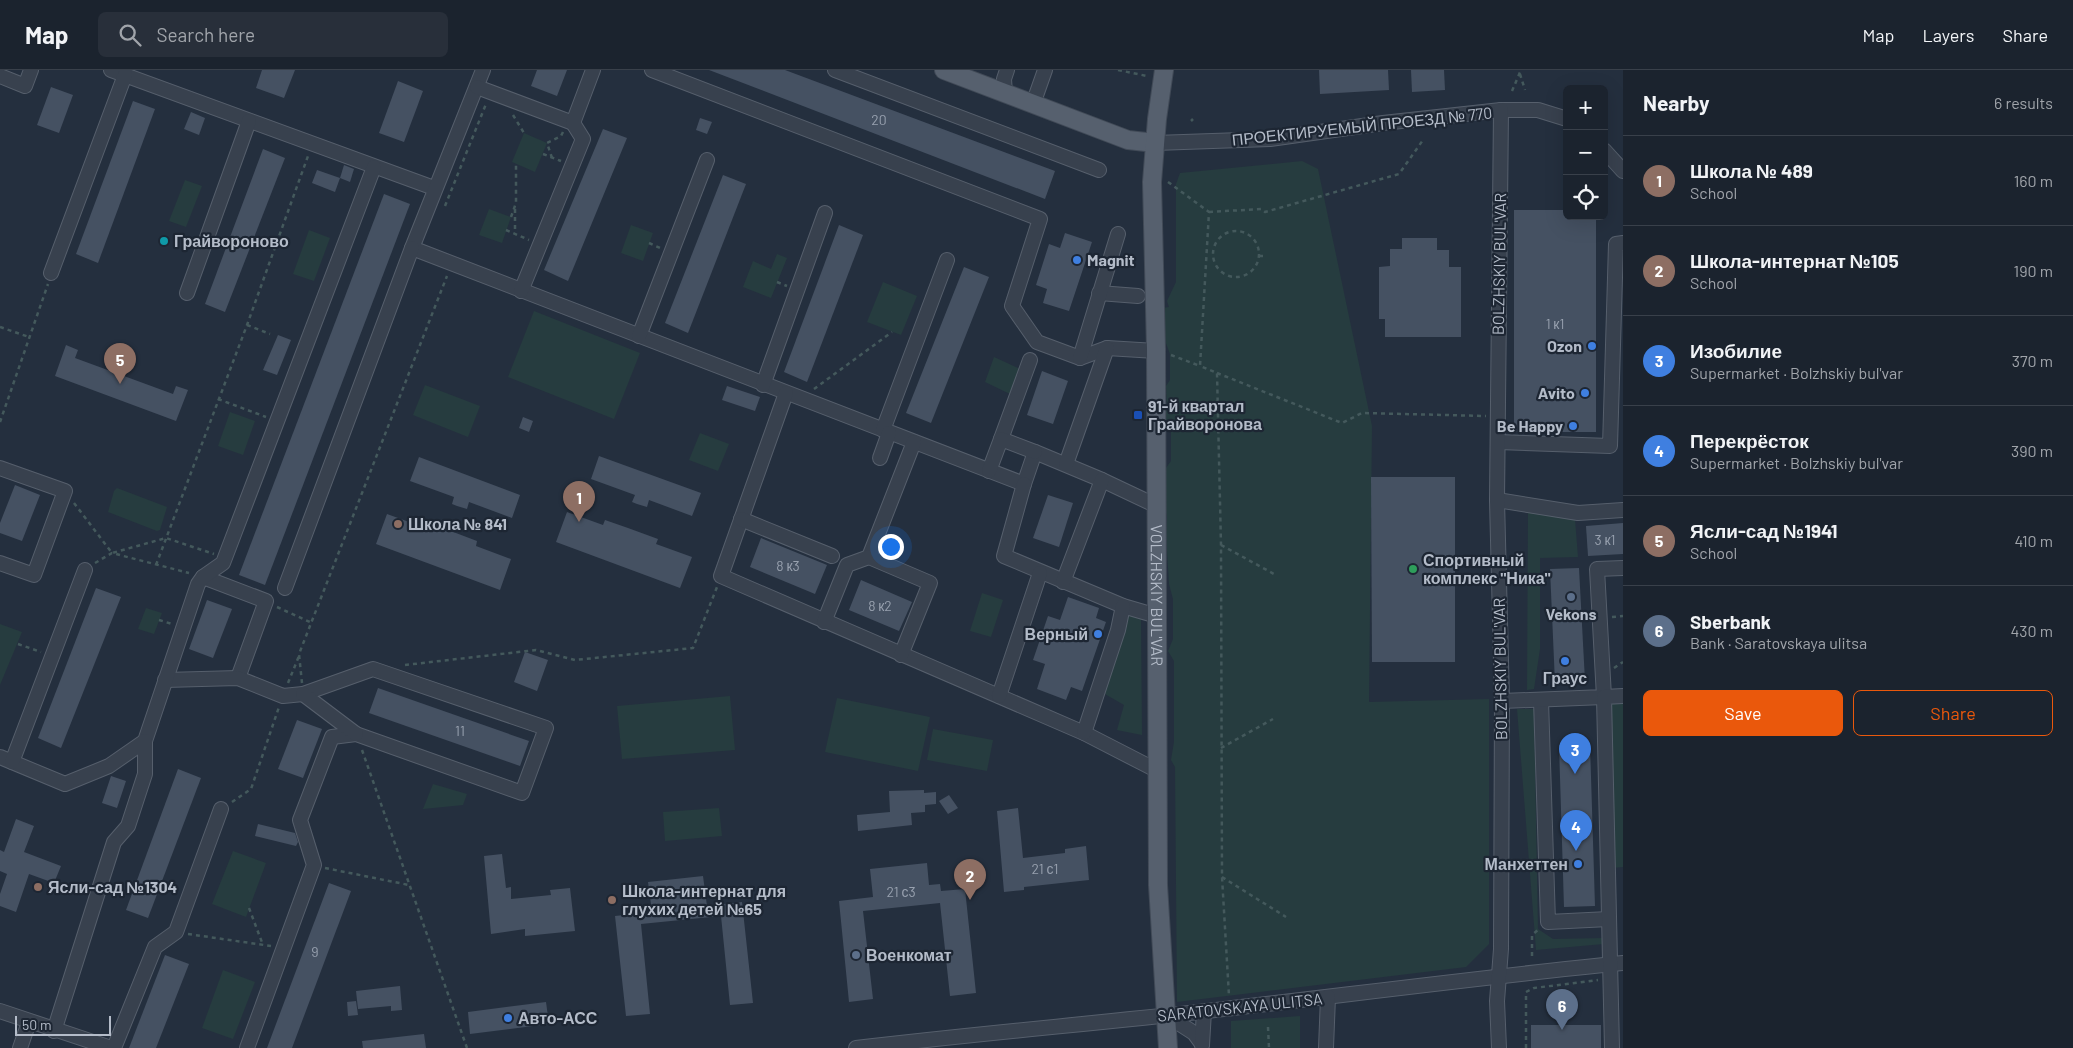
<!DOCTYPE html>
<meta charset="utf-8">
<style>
body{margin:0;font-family:Barlow,sans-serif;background:#282f3a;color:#f1f3f6}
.controls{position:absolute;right:15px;top:15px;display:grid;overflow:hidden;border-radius:8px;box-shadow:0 5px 20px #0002}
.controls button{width:45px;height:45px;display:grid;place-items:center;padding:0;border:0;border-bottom:1px solid #39404a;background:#1b232e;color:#f1f3f6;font:25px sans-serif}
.scale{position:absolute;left:15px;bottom:12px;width:96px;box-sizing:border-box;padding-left:5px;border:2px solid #b4bcc9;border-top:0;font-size:14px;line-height:18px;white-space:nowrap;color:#b4bcc9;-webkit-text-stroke:4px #1d2633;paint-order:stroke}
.you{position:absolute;left:890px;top:476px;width:18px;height:18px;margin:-12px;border:4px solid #fff;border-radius:50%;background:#1a73e8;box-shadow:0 0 0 8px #1a73e833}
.badge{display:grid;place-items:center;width:32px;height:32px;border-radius:50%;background:#ea580c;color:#fff;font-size:16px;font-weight:700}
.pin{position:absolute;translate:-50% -41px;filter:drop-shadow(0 1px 2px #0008)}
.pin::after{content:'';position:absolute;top:26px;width:18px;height:15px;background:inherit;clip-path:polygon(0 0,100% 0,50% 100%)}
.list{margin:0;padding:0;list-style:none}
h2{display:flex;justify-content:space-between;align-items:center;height:65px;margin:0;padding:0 20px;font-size:21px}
h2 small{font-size:16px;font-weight:400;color:#a0a4aa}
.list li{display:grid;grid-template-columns:32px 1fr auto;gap:15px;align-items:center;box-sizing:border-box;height:90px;padding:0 20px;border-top:1px solid #39404a}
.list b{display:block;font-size:19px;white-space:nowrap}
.list p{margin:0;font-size:16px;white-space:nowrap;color:#a0a4aa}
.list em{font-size:16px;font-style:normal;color:#a0a4aa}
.actions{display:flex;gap:10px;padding:15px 20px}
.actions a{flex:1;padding:11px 0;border:1px solid #ea580c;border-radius:8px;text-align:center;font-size:18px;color:#ea580c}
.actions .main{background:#ea580c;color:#fff}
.icon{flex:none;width:28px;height:28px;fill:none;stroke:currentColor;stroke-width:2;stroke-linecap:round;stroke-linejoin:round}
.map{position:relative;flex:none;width:1623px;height:978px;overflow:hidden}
header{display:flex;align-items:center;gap:30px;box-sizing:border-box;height:70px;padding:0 25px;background:#1b232e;border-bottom:1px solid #39404a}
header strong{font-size:24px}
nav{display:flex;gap:28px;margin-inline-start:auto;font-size:18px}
.search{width:350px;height:45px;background:#282f3a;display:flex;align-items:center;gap:12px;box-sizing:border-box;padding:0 18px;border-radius:8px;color:#a0a4aa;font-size:19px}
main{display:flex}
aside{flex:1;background:#1b232e}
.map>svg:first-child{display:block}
</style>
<header>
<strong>Map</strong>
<div class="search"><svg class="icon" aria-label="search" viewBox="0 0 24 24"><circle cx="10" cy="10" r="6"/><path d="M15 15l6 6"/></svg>Search here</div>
<nav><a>Map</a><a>Layers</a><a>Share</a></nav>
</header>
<main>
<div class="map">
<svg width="1623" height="978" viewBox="0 0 1623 978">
<rect width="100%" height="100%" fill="#242f3e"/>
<!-- green -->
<g fill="#263c3f">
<polygon points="524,63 547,73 535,102 512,92"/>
<polygon points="1302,91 1318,99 1372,356 1369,632 1489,629 1489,874 1466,897 1177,932 1175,697 1171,690 1174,672 1174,591 1168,581 1173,569 1173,529 1169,514 1166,465 1167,446 1162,429 1166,398 1171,391 1171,358 1162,353 1167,338 1166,316 1170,310 1170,284 1161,260 1163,238 1169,237 1167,231 1176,212 1176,114 1180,103"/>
<polygon points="185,110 202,116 186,157 169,151"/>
<polygon points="489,139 511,147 502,173 479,165"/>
<polygon points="631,155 653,163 643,191 621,183"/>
<polygon points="309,160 330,168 314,211 293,204"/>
<polygon points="777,184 787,188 771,228 743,217 753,191 771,199"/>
<polygon points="883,212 917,226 901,265 867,252"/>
<polygon points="534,241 640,283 614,349 508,307"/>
<polygon points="994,287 1020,299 1010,324 985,312"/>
<polygon points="425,315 480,336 468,367 413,345"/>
<polygon points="230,342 255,351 243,385 218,376"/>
<polygon points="700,363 729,374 718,401 689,390"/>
<polygon points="117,418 167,437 160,460 157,461 108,442 114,421"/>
<polygon points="1528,441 1575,449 1578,487 1540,488 1540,579 1534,619 1527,620"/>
<polygon points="982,523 1003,530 991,567 970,561"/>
<polygon points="146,538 162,543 154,564 138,559"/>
<polygon points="1122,544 1141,549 1142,665 1117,660 1124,635 1098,620"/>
<polygon points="0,554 22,562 0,615"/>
<polygon points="730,626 735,680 622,689 617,636"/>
<polygon points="837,628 930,647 918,701 825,682"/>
<polygon points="1623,632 1623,797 1612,798 1609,633"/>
<polygon points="1517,639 1534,639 1538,859 1553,869 1604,868 1604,874 1536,880"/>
<polygon points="933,659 993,670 987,701 927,690"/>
<polygon points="433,714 467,724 463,735 423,739"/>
<polygon points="719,738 722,766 665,771 663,742"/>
<polygon points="233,781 266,793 246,847 212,834"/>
<polygon points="223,900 255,912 233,969 202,958"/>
<polygon points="1300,946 1300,978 1231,978 1231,951"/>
</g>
<!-- building -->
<g fill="#455162">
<polygon points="262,0 295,0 284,28 256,18"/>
<polygon points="537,0 567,0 557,26 531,16"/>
<polygon points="709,0 785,0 1055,101 1045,129"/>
<polygon points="1319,0 1388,0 1389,20 1320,24"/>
<polygon points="1411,0 1444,0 1445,20 1412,22"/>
<polygon points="398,11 423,21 404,72 379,63"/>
<polygon points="51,17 73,25 59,63 37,55"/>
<polygon points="133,31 155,39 98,193 76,184"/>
<polygon points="191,42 205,48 199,65 184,59"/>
<polygon points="700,48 712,52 707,64 696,60"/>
<polygon points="603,59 627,68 568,211 544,200"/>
<polygon points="263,79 285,88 225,242 205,234"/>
<polygon points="344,95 354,99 350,112 340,108"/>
<polygon points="317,100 340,108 335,122 312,113"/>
<polygon points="723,105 746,114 688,263 665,253"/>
<polygon points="384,124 410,134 265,515 239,505"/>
<polygon points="1514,140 1567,140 1567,146 1596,146 1596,362 1514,362"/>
<polygon points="839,155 863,165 807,312 784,302"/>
<polygon points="1065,163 1092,172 1069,241 1043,233 1047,219 1036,215 1049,174 1060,178"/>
<polygon points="1402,168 1437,168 1437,180 1449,180 1449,197 1461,197 1461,267 1385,267 1385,249 1379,249 1379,197 1390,196 1390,179 1402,179"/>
<polygon points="964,197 989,207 931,353 906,343"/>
<polygon points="278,265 291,270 277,305 263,300"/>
<polygon points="66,275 78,280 75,288 173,324 176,316 188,320 176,351 55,306"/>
<polygon points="1042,301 1068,311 1053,354 1027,345"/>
<polygon points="727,316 760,327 755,341 722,330"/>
<polygon points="523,347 533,351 529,362 519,358"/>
<polygon points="599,386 701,423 692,446 649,430 647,437 637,434 632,432 635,425 591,409"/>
<polygon points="419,387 520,425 512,448 469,432 467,439 457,436 452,434 454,427 410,411"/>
<polygon points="1371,407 1455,407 1455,592 1372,592"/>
<polygon points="15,415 40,425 22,471 0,463 0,453"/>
<polygon points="1048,425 1073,433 1059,477 1033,468"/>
<polygon points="567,442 603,455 605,450 628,458 658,469 656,474 692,487 680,518 556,472"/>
<polygon points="387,444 423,457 425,452 448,460 477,471 476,476 511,489 500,520 376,474"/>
<polygon points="1623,453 1623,484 1588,486 1586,456"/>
<polygon points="761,468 827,495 815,524 750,497"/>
<polygon points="1579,498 1585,611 1555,613 1550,499"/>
<polygon points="861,510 912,532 899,561 849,540"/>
<polygon points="96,518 121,527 61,678 38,668"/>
<polygon points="1068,527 1099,538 1096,548 1106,552 1082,621 1071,617 1066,630 1037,619 1045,594 1033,590 1048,546 1060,550"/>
<polygon points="207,530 232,539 213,588 189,579"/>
<polygon points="525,582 548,590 537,621 514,612"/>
<polygon points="378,618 529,671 520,696 369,643"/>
<polygon points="297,650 322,659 303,708 278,699"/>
<polygon points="1590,674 1595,836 1564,837 1559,675"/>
<polygon points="178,699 201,708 148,848 126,840"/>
<polygon points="111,706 126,711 117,738 102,733"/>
<polygon points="924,720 924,723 936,722 936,734 925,735 925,742 911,743 912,755 858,761 857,745 890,742 889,721"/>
<polygon points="949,725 958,738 948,744 939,731"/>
<polygon points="1018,738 1023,788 1065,783 1065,779 1086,776 1089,810 1024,817 1024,820 1004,822 997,741"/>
<polygon points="16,749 34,756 24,782 61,796 54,813 29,804 16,842 0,836 0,824 7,804 0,801 0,780 4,782"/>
<polygon points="258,754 295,763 298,772 296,776 255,766"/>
<polygon points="502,784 506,818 511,817 511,829 551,825 550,820 570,818 575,861 525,866 525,859 491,864 484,786"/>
<polygon points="927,793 929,815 940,814 941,821 965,819 976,923 950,926 940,833 863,841 873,929 849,932 839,831 873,827 870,799"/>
<polygon points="703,806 707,836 742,832 753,933 730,935 721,846 641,854 650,944 626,946 615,846 652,842 648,812"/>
<polygon points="329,813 351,821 292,978 267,978"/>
<polygon points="165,885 189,894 156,978 129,978"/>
<polygon points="400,916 402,940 391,941 391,936 358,939 356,921"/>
<polygon points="356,931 358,945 348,946 347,932"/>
<polygon points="546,932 549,954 470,964 468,942"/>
<rect x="1531" y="955" width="70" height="23"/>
<polygon points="424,964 426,978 363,978 362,971"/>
</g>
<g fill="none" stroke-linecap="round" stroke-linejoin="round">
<defs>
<g id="minor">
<polyline points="111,0 434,118"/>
<polyline points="483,0 412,178 1024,414 1035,382 1102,410 1157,436"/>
<polyline points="652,0 1040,149 1012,236 1037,272 1080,288 1107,278 1156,281"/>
<polyline points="835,0 1099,100"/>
<polyline points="0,6 25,16 31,0"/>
<polyline points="477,17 573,53"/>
<polyline points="1005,23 1004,9 1007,0"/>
<polyline points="1033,34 1045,0"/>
<polyline points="1155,73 1270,69 1383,53 1501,40 1538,40 1567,49"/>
<polyline points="1604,80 1623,101"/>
<polyline points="51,203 125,5"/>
<polyline points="521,221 583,69 573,53 593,0"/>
<polyline points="187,223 249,51"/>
<polyline points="1099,223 1138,226"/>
<polyline points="639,266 707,90"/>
<polyline points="1080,288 1118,164"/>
<polyline points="763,315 825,143"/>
<polyline points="786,323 721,506 1084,663 1158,701"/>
<polyline points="883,360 947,190"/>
<polyline points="1001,369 1030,290"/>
<polyline points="1498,372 1610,376 1616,174 1623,173"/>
<polyline points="880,388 889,363"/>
<polyline points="1066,394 1107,278"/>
<polyline points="0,398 65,421 34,505 0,493"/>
<polyline points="989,401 1001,369 1035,382"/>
<polyline points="1024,414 1004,486 1123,536 1157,546"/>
<polyline points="1497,430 1578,443 1623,440"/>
<polyline points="741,449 832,486"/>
<polyline points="869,487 914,372"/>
<polyline points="203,507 266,531 238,608"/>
<polyline points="1063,512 1102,410"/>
<polyline points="285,518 412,178"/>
<polyline points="824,552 847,495 869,487 930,513 901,585"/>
<polyline points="165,610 238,608 283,626 303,624 373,599 546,658 522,723 356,664 332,667 300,750 314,795 247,978"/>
<polyline points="303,624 356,664"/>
<polyline points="999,626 1040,503"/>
<polyline points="1541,630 1548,852 1609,849"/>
<polyline points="1502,631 1604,627 1597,499 1623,498"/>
<polyline points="1084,663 1118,560 1123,536"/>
<polyline points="0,687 65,714 109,696 145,671 198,514 203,507 223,493 374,97"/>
<polyline points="12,692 85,500"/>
<polyline points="0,941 111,978"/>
<polyline points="1166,945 1194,963 1202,974"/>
<polyline points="54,961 114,772 128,756 145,704 145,671"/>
<polyline points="1202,975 1204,941"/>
<polyline points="20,978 29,952"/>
<polyline points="114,978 155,877 176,862 221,739"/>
<path d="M856,978C973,964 1090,954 1207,941C1346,925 1484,907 1623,893"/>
<polyline points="1326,978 1328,927"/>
<polyline points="1499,978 1497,931 1501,879 1502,631 1497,430 1501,40"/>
<polyline points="1612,978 1604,627 1623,626"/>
</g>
<g id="major">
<polyline points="944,0 1128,70 1155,73"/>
<path id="s1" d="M1164,0L1157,49L1152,112L1156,279L1158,815L1168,978"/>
</g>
</defs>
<!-- minor casing -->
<use href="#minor" stroke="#565f6c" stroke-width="16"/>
<!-- major casing -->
<use href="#major" stroke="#414a57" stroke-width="20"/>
<!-- path -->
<g stroke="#44595c" stroke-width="2.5" stroke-dasharray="4 4" stroke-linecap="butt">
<polyline points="1118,0 1147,6"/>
<polyline points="1520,4 1525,20"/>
<polyline points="1512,21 1521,0"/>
<polyline points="513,45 524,63"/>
<polyline points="1191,51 1193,49"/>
<polyline points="543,84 561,91"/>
<polyline points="552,88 547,73 561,66 563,62"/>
<polyline points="1168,112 1209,142 1200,296 1217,303 1221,475 1222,807 1229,926"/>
<polyline points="445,136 486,34"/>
<polyline points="515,139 515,163"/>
<polyline points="1209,142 1261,139 1265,142 1399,104 1423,70"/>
<polyline points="511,147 516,133 516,94"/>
<polyline points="506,160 529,170"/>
<circle cx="1236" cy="184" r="23"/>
<polyline points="649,173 660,178"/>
<polyline points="1259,186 1265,186"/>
<polyline points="777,212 787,216"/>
<polyline points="247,255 270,264"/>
<polyline points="0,257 29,267"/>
<polyline points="1171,285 1200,296"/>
<polyline points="1217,303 1342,353 1362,343 1486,346"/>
<polyline points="814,319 892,262"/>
<polyline points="218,329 266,347"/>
<polyline points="0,352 48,214"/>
<polyline points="74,433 112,483 166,468 214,484"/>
<polyline points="1221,475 1274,504"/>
<polyline points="95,493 112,483 189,503"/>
<polyline points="156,495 247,255 308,86"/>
<polyline points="277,537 312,553"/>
<polyline points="1612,547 1623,546"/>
<polyline points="159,550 172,554"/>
<polyline points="18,574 41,582"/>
<polyline points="405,595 536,580 575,590 693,578 717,517"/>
<polyline points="1614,598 1623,592"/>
<polyline points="288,613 299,586"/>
<polyline points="302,613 299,584 447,206"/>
<polyline points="1221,678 1273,649"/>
<polyline points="362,680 467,978"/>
<polyline points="232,732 251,719 279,637"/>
<polyline points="325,798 409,815"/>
<polyline points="1222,807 1286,847"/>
<polyline points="249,838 263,875"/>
<polyline points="188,864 271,876"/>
<polyline points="1532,886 1532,865 1539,859"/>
<polyline points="1268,957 1269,978"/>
<polyline points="1526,978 1526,922 1534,918 1598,910"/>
</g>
<!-- minor -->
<use href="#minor" stroke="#38414e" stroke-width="14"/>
<!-- major -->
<use href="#major" stroke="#56606e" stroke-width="18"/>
</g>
<!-- markers -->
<circle fill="#0f9aa8" stroke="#1d2633" stroke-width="2" cx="164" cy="171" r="5"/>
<g fill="#3f7fe0" stroke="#1d2633" stroke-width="2">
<circle cx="1077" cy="190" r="5"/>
<circle cx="1592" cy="276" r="5"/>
<circle cx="1585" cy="323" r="5"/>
<circle cx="1573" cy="356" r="5"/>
<circle cx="1098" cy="564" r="5"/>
<circle cx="1565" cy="591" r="5"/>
<circle cx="1578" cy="794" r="5"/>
<circle cx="508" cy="948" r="5"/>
</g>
<rect fill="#1a4fb4" stroke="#1d2633" stroke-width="2" x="1133" y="340" width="10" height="10" rx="2.5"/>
<g fill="#8d6e63" stroke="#1d2633" stroke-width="2">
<circle cx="398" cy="454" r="5"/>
<circle cx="38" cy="817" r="5"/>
<circle cx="612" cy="830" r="5"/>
</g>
<circle fill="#2e9e5b" stroke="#1d2633" stroke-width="2" cx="1413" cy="499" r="5"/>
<g fill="#5c6f8a" stroke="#1d2633" stroke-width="2">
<circle cx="1571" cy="527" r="5"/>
<circle cx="856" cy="885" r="5"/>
</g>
<g text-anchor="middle" stroke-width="4.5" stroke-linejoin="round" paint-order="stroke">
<!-- number labels -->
<g font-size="14" fill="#98a1af">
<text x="879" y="55">20</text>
<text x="1555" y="259">1 к1</text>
<text x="1605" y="475">3 к1</text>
<text x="788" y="501">8 к3</text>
<text x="880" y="541">8 к2</text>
<text x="460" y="666">11</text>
<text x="1045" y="804">21 с1</text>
<text x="901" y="827">21 с3</text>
<text x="315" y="887">9</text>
</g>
<!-- street labels -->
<g font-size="16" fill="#b4bcc9" stroke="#1d2633">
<text transform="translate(1362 56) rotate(-6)" y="6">ПРОЕКТИРУЕМЫЙ ПРОЕЗД № 770</text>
<text transform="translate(1499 194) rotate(-89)" y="6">BOLZHSKIY BUL'VAR</text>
<text dy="6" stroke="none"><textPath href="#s1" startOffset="526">VOLZHSKIY BUL'VAR</textPath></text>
<text transform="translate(1500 599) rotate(-91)" y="6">BOLZHSKIY BUL'VAR</text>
<text transform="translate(1240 937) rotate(-6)" y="6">SARATOVSKAYA ULITSA</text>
</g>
<!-- poi labels -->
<g font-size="16" font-weight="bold" fill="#b4bcc9" stroke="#1d2633" text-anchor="start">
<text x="174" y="177">Грайвороново</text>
<text x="1087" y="196">Magnit</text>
<text x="1582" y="282" text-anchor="end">Ozon</text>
<text x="1575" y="329" text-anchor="end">Avito</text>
<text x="1148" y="342">91-й квартал<tspan x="1148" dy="18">Грайворонова</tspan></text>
<text x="1563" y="362" text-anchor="end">Be Happy</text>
<text x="408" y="460">Школа № 841</text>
<text x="1423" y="496">Спортивный<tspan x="1423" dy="18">комплекс "Ника"</tspan></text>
<text x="1571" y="550" text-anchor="middle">Vekons</text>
<text x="1088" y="570" text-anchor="end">Верный</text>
<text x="1565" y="614" text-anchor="middle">Граус</text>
<text x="1568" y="800" text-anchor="end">Манхеттен</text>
<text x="48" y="823">Ясли-сад №1304</text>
<text x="622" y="827">Школа-интернат для<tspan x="622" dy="18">глухих детей №65</tspan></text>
<text x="866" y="891">Военкомат</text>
<text x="518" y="954">Авто-АСС</text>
</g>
</g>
</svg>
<div class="controls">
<button>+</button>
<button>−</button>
<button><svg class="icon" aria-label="locate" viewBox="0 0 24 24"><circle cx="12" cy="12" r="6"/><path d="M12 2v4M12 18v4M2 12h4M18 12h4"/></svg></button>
</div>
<div class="scale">50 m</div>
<div class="you"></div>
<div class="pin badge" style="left:579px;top:452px;background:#8d6e63">1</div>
<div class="pin badge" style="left:970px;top:830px;background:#8d6e63">2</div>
<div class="pin badge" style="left:1575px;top:704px;background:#3f7fe0">3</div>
<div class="pin badge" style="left:1576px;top:781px;background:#3f7fe0">4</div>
<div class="pin badge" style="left:120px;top:314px;background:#8d6e63">5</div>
<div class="pin badge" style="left:1562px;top:960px;background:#5c6f8a">6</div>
</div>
<aside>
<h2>Nearby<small>6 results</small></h2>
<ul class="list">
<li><span class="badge" style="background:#8d6e63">1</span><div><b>Школа № 489</b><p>School</p></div><em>160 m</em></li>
<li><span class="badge" style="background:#8d6e63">2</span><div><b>Школа-интернат №105</b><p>School</p></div><em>190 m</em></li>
<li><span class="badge" style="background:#3f7fe0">3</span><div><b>Изобилие</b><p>Supermarket · Bolzhskiy bul'var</p></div><em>370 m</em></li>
<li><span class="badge" style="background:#3f7fe0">4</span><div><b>Перекрёсток</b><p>Supermarket · Bolzhskiy bul'var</p></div><em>390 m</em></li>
<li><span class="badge" style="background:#8d6e63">5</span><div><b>Ясли-сад №1941</b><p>School</p></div><em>410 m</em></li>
<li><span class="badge" style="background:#5c6f8a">6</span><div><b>Sberbank</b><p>Bank · Saratovskaya ulitsa</p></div><em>430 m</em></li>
</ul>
<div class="actions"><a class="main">Save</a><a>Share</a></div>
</aside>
</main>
